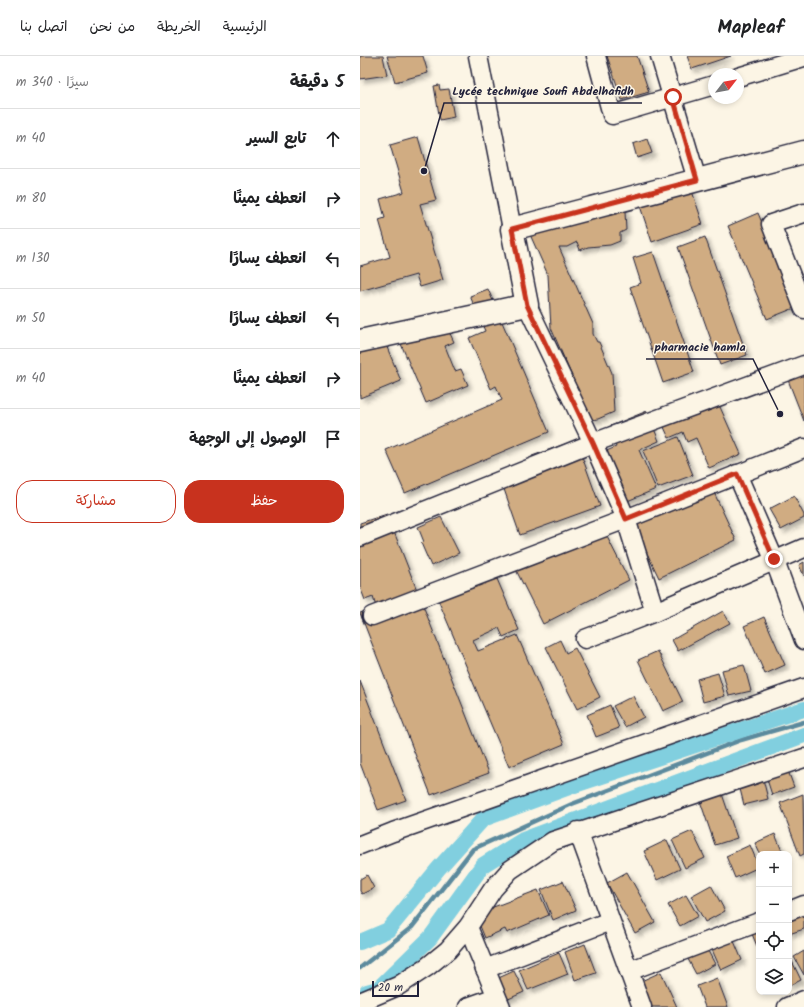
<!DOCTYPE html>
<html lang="ar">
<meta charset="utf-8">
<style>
body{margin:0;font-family:Kalam,"Playpen Sans Arabic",sans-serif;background:#f2f2f2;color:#202124;direction:rtl}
.controls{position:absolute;right:12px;bottom:12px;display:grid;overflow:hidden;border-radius:8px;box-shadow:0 2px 6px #0003}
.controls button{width:36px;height:36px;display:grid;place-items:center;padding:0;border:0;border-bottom:1px solid #e0e0e0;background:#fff;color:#202124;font:20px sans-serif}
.compass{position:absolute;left:348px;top:12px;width:36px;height:36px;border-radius:50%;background:#fff;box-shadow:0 2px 6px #0003;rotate:59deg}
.scale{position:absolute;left:12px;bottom:10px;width:47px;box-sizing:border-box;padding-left:4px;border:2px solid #22223b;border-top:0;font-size:11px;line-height:14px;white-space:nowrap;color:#22223b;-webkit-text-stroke:3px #fcf5e5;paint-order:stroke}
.stop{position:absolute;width:12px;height:12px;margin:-9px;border:3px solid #c8321e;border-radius:50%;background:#fff}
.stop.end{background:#c8321e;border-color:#fff;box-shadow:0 1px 4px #0008}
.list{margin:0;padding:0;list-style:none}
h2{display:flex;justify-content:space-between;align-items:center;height:52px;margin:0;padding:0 16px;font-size:17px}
h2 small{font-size:13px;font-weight:400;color:#757577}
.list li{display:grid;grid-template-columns:26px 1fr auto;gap:12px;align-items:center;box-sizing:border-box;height:60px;padding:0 16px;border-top:1px solid #e0e0e0}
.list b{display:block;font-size:15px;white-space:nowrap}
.list em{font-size:13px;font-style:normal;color:#757577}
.actions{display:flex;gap:8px;padding:12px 16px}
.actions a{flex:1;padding:9px 0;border:1px solid #c8321e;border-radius:16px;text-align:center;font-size:14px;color:#c8321e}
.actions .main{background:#c8321e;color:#fff}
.icon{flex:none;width:22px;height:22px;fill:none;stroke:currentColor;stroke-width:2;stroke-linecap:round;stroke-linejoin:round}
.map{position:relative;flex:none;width:444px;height:951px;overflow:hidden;direction:ltr}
header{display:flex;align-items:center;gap:24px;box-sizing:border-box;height:56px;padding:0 20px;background:#fff;border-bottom:1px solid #e0e0e0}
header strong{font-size:19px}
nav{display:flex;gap:22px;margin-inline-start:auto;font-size:14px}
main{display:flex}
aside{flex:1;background:#fff}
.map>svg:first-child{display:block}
</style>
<header>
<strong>Mapleaf</strong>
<nav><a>الرئيسية</a><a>الخريطة</a><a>من نحن</a><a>اتصل بنا</a></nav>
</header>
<main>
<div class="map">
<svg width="444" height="951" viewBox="0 0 444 951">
<defs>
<filter id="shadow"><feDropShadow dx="3.5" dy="3.5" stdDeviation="2" flood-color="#0004"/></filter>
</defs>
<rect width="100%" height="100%" fill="#fcf5e5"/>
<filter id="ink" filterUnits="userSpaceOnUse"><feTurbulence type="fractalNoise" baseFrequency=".025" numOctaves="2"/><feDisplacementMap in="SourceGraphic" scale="8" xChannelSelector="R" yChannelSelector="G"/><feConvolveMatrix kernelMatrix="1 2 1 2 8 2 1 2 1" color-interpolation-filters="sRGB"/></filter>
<g filter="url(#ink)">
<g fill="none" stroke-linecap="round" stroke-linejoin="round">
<!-- stream -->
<polyline stroke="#5b8a9d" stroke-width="4.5" points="0,912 52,871 113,793 212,748 381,684 444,666"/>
<!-- canal -->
<g stroke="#81cfdf" stroke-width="16">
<polyline points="0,886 28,874 78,813 123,763 212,730 444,653"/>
<polyline points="7,936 18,933 70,882 123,809 163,784 444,679"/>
</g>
</g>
<!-- building -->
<g fill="#d0ac82" stroke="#22223b" filter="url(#shadow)">
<polygon points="0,0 23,0 27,19 0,23"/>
<polygon points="27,0 63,0 68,17 35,26"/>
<polygon points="247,0 277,0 289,36 262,44"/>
<polygon points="327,0 371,0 332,13"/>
<polygon points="79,29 80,34 89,33 94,61 80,64 74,30"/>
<polygon points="58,81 76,144 60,148 83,224 60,231 56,219 0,235 0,210 30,201 19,164 25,162 20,143 44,136 30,89"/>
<polygon points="287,83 292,97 277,102 273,88"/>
<polygon points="328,123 343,168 292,186 277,141"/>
<polygon points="258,140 265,156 266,174 260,177 260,185 250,189 228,191 220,194 217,186 207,191 199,191 233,268 233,278 237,286 239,286 252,317 254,356 238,363 231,364 191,272 188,219 168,174"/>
<polygon points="398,157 437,251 407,263 368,170"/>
<polygon points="345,181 387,299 360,309 318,191"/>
<polygon points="293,196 334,316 303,327 270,231 281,227 273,202"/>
<polygon points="128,233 189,376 45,437 26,394 142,344 136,330 131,333 109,282 125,275 110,240"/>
<polygon points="86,269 94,286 85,290 95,315 101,313 108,329 66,347 41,288"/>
<polygon points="24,284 41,325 0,342 0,294"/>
<polygon points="444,318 444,365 428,324"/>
<polygon points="352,333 381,398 349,412 336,382 327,386 323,376 309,382 303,369 307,353"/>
<polygon points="287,355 299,385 279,394 296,433 265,446 244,396 256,391 248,371"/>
<polygon points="318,381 333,419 298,432 283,395"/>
<polygon points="216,384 240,450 160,479 138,416 173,403 172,400"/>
<polygon points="351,430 376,484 299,522 270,462"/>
<polygon points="434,440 444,459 444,462 421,474 409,453"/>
<polygon points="27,458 129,717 71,739 0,557 16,551 13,541 5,544 0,531 0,467"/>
<polygon points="81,461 99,497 71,510 61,487 64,486 58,471"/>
<polygon points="240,467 269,524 183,568 154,510"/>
<polygon points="444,506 444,520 439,509"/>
<polygon points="131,509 159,574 143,581 139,572 113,584 118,595 157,579 204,688 149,711 73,532"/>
<polygon points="363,555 370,567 318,595 312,584"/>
<polygon points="404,561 425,609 405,618 384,570"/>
<polygon points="200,584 206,597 215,592 240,641 217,653 186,591"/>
<polygon points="298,595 323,646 303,655 278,604"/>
<polygon points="384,609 391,635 369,640 362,614"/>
<polygon points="358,617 365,640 343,646 337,623"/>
<polygon points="0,625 46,744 18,754 0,707"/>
<polygon points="273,640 284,661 265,671 253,650"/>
<polygon points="250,649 259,672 236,681 227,659"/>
<polygon points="424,704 434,731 412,739 403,711"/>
<polygon points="401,715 408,743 384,749 377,721"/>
<polygon points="359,729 377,782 355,789 337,736"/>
<polygon points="443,738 444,798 440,800 420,747"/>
<polygon points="332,775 345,802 325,812 312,784"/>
<polygon points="415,778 422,795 415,798 400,798 395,787"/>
<polygon points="307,784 320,813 297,824 284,795"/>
<polygon points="390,789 399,811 375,822 366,800"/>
<polygon points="267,816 295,866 275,877 247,827"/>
<polygon points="7,819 14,832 2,838 0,835 0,823"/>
<polygon points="203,825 216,854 193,864 181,834"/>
<polygon points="351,829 365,855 345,866 331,840"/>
<polygon points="178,834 189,859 147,877 145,873 125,882 115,858"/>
<polygon points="326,839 338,860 320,870 308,849"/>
<polygon points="429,848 444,856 444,873 429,878"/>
<polygon points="399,861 399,890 397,890 387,866"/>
<polygon points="368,871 382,904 361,914 346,880"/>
<polygon points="341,882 355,908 336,918 322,892"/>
<polygon points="225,888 236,917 215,924 205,896"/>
<polygon points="444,895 444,919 434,901"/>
<polygon points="199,897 208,918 168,934 159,914"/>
<polygon points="429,899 441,924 429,930"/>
<polygon points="154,915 164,936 144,945 134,924"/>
<polygon points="301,916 317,951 291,951 279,926"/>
<polygon points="357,922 368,951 345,951 337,930"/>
</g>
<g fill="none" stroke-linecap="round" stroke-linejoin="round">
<defs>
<g id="street">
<polyline points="118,0 152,173"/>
<polyline points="236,0 252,59 354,29"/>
<polyline points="300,0 337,124"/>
<polyline points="378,21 444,1"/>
<polyline points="444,157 411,168 444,253"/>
<polyline points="167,249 233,387 266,463 295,556"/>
<polyline points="377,418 414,503 444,584"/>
<polyline points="0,481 233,387 444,309"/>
<polyline points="12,560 266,463 444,392"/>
<polyline points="225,583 295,556 444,492"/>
<polyline points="218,775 282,951"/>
<polyline points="0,789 33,776 444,632"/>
<polyline points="429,855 444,849"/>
<polyline points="108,871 141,951"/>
<polyline points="125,913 250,865"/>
<polyline points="269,915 399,866"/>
<polyline points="0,946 38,930 67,911 88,894 108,871 133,833 150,814 193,785 444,702"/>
<polyline points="108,951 136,941"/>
<polyline points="427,951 444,944"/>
</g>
<polyline id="secondary" points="0,285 167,249 152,173 444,96"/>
</defs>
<!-- street casing -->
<use href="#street" stroke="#22223b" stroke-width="21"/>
<!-- secondary casing -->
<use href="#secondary" stroke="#22223b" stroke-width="25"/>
<!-- street -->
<use href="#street" stroke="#fcf5e5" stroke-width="18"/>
<!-- secondary -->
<use href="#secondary" stroke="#fcf5e5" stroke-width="22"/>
</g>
</g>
<g fill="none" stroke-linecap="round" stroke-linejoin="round" filter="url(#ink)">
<!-- route -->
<polyline stroke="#c8321e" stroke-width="5" points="313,41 337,124 152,173 167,249 233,387 266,463 377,418 414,503"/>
</g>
<!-- callouts -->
<path fill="none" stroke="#22223b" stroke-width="1.5" d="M64 115L84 47H282M420 358L393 303H286"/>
<g fill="#22223b" stroke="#fcf5e5" stroke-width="1.5">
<circle cx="64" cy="115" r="4"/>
<circle cx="420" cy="358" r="4"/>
</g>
<g font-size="12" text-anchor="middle" font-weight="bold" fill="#22223b" stroke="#fcf5e5" stroke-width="3" stroke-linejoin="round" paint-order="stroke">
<text x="183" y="39">Lycée technique Soufi Abdelhafidh</text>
<text x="340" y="295">pharmacie hamla</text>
</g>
</svg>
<div class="controls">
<button>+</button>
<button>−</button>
<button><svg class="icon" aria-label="locate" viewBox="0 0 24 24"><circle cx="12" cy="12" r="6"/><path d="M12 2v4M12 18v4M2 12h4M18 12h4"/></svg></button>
<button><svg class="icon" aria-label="layers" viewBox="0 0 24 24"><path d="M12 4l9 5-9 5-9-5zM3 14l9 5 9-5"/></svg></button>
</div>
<svg class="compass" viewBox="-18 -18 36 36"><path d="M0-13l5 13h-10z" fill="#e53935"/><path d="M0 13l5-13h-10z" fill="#757577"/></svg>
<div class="scale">20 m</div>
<div class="stop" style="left:313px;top:41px"></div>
<div class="stop end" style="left:414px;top:503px"></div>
</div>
<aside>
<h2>5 دقيقة<small>سيرًا · 340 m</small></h2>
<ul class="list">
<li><svg class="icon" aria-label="ahead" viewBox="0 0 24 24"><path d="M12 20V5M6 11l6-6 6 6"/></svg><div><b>تابع السير</b></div><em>40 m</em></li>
<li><svg class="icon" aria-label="right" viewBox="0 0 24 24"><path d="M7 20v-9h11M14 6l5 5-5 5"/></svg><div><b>انعطف يمينًا</b></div><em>80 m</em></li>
<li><svg class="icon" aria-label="left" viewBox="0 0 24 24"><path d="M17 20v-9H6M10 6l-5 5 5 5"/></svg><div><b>انعطف يسارًا</b></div><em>130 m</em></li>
<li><svg class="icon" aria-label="left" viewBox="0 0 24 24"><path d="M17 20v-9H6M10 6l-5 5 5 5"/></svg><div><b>انعطف يسارًا</b></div><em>50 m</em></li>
<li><svg class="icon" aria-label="right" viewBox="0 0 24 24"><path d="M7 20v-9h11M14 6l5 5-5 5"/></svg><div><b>انعطف يمينًا</b></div><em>40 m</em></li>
<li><svg class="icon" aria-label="arrive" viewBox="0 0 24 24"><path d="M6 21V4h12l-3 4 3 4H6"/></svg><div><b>الوصول إلى الوجهة</b></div></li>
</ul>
<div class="actions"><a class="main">حفظ</a><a>مشاركة</a></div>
</aside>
</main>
